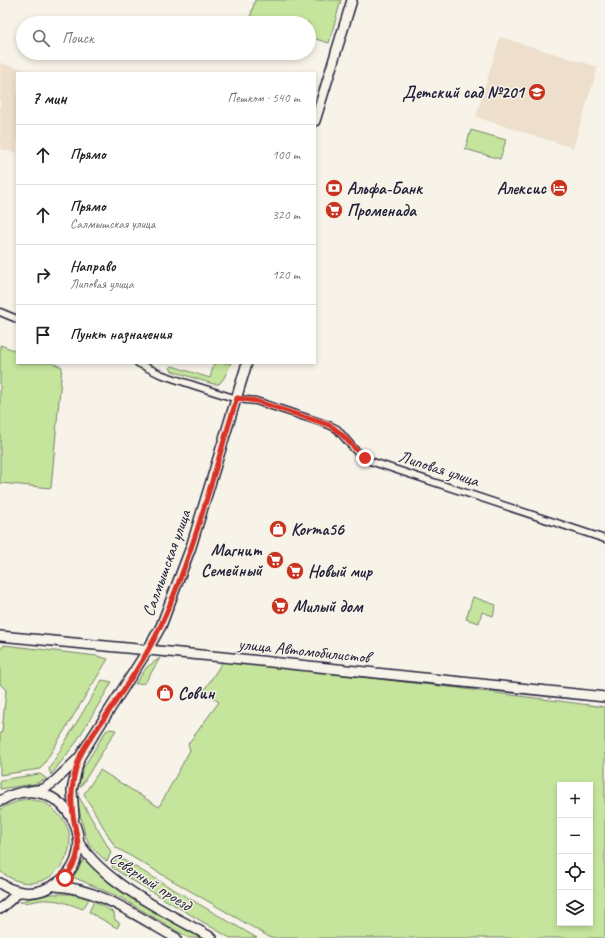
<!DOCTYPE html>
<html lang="ru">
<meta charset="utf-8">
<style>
body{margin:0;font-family:Caveat,sans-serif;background:#f2f2f2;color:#222}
.controls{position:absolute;right:12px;bottom:12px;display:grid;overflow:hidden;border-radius:0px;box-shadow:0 2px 6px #0003}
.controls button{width:36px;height:36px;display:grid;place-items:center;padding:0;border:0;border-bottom:1px solid #e0e0e0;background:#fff;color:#222;font:20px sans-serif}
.stop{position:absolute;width:12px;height:12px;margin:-9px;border:3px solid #d93025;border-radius:50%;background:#fff}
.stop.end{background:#d93025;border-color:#fff;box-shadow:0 1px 4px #0008}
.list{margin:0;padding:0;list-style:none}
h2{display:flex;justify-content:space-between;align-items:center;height:52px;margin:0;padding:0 16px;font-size:17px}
h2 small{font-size:13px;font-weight:400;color:#767676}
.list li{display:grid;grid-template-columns:26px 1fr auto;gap:12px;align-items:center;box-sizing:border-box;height:60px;padding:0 16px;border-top:1px solid #e0e0e0}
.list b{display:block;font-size:15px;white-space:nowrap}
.list p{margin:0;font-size:13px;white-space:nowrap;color:#767676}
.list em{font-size:13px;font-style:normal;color:#767676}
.icon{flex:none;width:22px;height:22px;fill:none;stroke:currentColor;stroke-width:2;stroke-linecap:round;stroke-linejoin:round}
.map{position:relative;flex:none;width:605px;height:938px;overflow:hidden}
.search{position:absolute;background:#fff;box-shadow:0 2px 6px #0003;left:16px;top:16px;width:300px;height:44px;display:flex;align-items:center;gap:10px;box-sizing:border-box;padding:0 14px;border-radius:22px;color:#767676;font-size:15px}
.panel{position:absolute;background:#fff;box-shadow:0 2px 6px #0003;left:16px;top:72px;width:300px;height:292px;border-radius:0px}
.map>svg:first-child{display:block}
</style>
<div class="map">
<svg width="605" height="938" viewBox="0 0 605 938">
<rect width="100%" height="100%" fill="#f7f3e8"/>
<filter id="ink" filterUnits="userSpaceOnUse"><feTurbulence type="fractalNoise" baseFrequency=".025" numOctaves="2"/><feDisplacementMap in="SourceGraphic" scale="8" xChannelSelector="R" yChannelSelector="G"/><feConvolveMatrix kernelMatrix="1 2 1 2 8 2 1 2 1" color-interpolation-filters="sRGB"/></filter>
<g filter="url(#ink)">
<!-- built -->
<g fill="#eddfcb">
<polygon points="500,37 598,67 573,148 476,117"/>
<polygon points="0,63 36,73 17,73 17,153 0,149"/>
</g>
<!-- green -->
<g fill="#c5e49c" stroke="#74836c" fill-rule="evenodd">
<polygon points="255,0 341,0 329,43 309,37 309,23 266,23 250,18"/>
<polygon points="471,130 506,140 500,159 465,149"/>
<polygon points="0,345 17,351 17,363 52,363 62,367 51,488 0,483"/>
<polygon points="214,363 231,363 224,378 219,384 213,384 172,371 170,368 172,366 210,378"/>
<polygon points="473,597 496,605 493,616 482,612 479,623 466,619"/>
<polygon points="4,645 97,656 108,659 44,764 40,769 0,775 0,733 2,732 6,690 0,684 0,650"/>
<polygon points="160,658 145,683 135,684 147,667"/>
<path d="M223,661L457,688L605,707V938H271L115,847L84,794L100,770L159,807L190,750L188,744L219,702L203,692ZM560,785H590V923H560Z"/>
<polygon points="102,680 112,682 75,744 51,775 49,769"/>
<polygon points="110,729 116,730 81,786 77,787 80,773 106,731"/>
<polygon points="40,774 47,779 34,784 0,789 0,780"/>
<polygon points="76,796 79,797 111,852 107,862 91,847 85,835"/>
<path d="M24,799C30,800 39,800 45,803C48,804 52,808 55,811C95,843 47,910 0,871V811L3,807Z"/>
<polygon points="120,858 257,938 230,938 125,876 112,867 115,860"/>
<polygon points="84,859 108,882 123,893 200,938 189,938 121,898 73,877"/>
<path d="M51,894H71L89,899L83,909C72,905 60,900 48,900C38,899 30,904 20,902L34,897Z"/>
<polygon points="94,901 114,913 115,920 120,923 117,928 89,912"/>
</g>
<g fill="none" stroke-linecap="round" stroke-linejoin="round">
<defs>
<g id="street">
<polyline points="0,312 17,319"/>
<polyline points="138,363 160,374 196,386 237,399 256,401 329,425 337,429 355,450 370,461 605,539"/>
</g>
<g id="secondary">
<polyline points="315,121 352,0"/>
<polyline points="0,636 222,657 605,697"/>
<polyline points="30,791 44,789 55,781 79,758 147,651 161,626 191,547 247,363"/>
<path d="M0,801C64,761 116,863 43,890C30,895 11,892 0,883"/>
<polyline points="74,817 72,790 79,759"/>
<path d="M79,843C107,886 169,913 212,938"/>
<path d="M55,886C99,888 138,917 176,938"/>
<polyline points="0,909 19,892"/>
</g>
</defs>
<!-- street casing -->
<use href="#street" stroke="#22223b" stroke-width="9"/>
<!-- secondary casing -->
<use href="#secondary" stroke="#22223b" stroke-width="12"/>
<!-- street -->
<use href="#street" stroke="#f7f3e8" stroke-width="6"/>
<!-- secondary -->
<use href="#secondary" stroke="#f7f3e8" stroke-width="9"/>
</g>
</g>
<g fill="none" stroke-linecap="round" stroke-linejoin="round" filter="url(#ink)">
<!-- route -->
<path stroke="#d93025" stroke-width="5" d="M65,878C89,846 73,837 72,804C71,789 74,773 79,759C83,747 94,734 101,723C122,692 145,660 161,625C194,553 213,474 237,398L256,401L329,425C343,432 352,448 365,458"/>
</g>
<!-- icons -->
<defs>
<symbol id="school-disc" viewBox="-11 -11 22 22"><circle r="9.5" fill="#c8321e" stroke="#f7f3e8"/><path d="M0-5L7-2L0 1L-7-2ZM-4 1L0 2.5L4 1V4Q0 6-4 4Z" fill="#fff"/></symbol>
<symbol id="bank-disc" viewBox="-11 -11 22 22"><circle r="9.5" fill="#c8321e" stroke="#f7f3e8"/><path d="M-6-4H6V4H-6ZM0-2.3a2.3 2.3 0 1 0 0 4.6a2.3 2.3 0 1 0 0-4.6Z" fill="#fff"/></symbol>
<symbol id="hotel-disc" viewBox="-11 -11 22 22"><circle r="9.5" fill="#c8321e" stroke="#f7f3e8"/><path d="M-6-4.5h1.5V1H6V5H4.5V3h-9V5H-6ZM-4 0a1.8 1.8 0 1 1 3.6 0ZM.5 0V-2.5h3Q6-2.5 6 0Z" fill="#fff"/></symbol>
<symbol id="supermarket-disc" viewBox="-11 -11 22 22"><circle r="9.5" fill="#c8321e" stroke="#f7f3e8"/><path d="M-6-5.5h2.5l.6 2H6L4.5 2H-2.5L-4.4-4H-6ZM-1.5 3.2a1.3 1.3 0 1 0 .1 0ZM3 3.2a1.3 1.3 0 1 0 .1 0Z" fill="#fff"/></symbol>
<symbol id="shop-disc" viewBox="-11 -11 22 22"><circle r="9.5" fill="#c8321e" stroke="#f7f3e8"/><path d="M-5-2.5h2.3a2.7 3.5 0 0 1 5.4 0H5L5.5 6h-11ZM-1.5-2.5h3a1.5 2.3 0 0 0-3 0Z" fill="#fff"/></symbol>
</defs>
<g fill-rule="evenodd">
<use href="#school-disc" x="527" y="82" width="20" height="20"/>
<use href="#bank-disc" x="324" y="178" width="20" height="20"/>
<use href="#hotel-disc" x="549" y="178" width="20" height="20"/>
<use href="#supermarket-disc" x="324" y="200" width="20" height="20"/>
<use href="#shop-disc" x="268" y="519" width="20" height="20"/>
<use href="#supermarket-disc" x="265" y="550" width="20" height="20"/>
<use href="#supermarket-disc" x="285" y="561" width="20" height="20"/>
<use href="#supermarket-disc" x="270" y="596" width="20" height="20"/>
<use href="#shop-disc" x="155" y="683" width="20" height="20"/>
</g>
<g text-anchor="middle" stroke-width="3" stroke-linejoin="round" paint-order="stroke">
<!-- poi labels -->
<g font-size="17" font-weight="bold" fill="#22223b" stroke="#f7f3e8" text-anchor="start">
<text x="524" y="98" text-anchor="end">Детский сад №201</text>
<text x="347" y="194">Альфа-Банк</text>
<text x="546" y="194" text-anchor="end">Алексис</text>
<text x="347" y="216">Променада</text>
<text x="291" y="535">Korma56</text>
<text x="262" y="556" text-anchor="end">Магнит<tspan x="262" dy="20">Семейный</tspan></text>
<text x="308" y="577">Новый мир</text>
<text x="293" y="612">Милый дом</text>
<text x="178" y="699">Совин</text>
</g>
<!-- street labels -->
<g font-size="17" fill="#22223b" stroke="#f7f3e8">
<text transform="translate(439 468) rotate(18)" y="6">Липовая улица</text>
<text transform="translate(166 563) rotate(-70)" y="6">Салмышская улица</text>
<text transform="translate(304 650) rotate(6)" y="6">улица Автомобилистов</text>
<text transform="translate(151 881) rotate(33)" y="6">Северный проезд</text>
</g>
</g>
</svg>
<div class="controls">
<button>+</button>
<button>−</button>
<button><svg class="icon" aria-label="locate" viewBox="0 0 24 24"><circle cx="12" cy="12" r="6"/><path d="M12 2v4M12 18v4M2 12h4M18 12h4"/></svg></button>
<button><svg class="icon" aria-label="layers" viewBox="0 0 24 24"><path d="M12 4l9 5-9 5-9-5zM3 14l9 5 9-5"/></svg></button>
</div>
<div class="stop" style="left:65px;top:878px"></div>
<div class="stop end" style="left:365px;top:458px"></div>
<div class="search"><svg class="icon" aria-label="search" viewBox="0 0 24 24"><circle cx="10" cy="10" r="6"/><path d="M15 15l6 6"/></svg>Поиск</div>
<section class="panel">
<h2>7 мин<small>Пешком · 540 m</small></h2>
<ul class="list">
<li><svg class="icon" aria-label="ahead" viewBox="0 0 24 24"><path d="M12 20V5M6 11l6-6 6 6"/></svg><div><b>Прямо</b></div><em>100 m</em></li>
<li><svg class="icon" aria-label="ahead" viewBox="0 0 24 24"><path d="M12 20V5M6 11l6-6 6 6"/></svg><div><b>Прямо</b><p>Салмышская улица</p></div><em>320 m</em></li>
<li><svg class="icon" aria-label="right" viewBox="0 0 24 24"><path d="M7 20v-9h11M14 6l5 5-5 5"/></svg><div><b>Направо</b><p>Липовая улица</p></div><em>120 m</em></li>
<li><svg class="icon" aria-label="arrive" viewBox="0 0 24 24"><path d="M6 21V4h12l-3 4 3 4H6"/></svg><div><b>Пункт назначения</b></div></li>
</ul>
</section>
</div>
